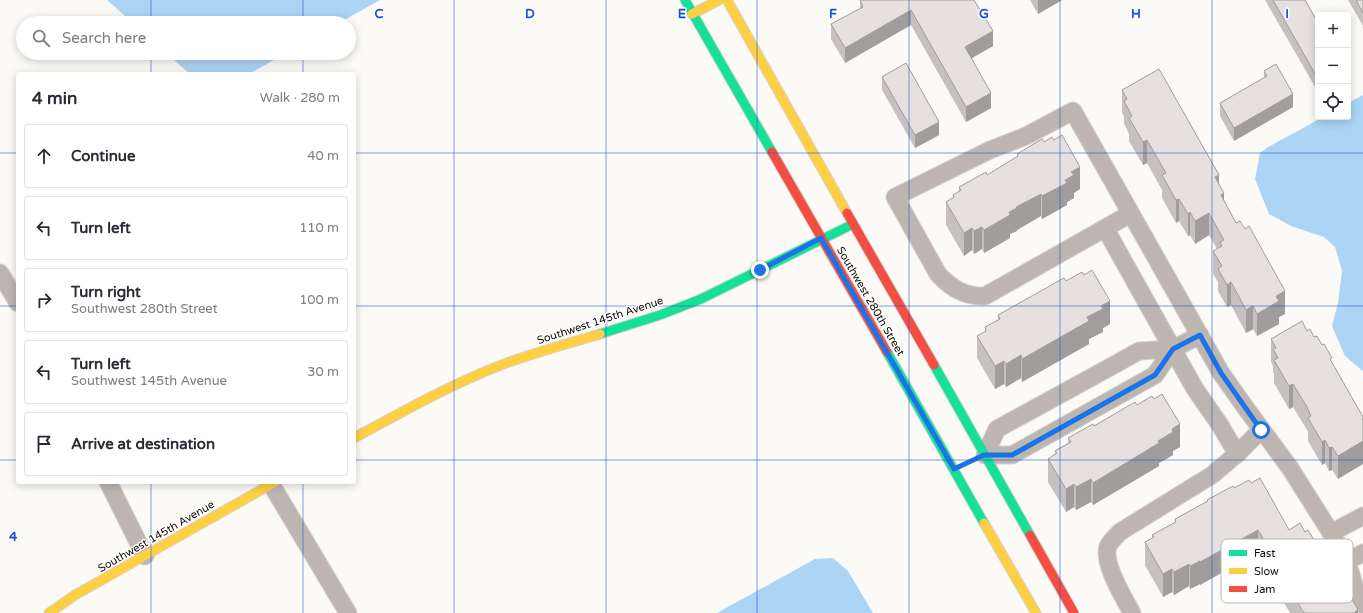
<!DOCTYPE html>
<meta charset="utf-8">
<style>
body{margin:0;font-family:"Varela Round",sans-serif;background:#f7f7f7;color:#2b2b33}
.controls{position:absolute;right:12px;top:12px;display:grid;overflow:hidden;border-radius:4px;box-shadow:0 2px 10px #0003}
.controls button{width:36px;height:36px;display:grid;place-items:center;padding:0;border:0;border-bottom:1px solid #e1e1e2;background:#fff;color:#2b2b33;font:20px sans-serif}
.stop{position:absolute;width:12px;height:12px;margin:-9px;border:3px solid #1a73e8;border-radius:50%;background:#fff}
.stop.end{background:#1a73e8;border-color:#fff;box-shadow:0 1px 4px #0008}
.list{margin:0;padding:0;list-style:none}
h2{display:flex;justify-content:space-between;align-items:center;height:52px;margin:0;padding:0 16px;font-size:17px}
h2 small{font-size:13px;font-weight:400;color:#7c7c81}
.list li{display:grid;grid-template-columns:26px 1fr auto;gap:12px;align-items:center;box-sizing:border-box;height:64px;margin:0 8px 8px;padding:0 8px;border:1px solid #e1e1e2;border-radius:4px}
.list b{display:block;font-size:15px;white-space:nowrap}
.list p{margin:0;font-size:13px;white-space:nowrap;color:#7c7c81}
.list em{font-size:13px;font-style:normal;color:#7c7c81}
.icon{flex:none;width:22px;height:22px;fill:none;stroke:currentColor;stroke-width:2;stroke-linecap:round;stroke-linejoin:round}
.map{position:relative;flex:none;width:1363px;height:613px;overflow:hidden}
.search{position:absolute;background:#fff;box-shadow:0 2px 10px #0003;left:16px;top:16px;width:340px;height:44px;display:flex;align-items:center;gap:10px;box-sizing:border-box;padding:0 14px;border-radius:22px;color:#7c7c81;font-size:15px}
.panel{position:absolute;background:#fff;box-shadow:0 2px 10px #0003;left:16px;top:72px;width:340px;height:412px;border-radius:4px}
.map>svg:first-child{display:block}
</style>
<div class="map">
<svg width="1363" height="613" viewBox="0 0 1363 613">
<rect width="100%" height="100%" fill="#fbfaf6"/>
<!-- water -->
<g fill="#acd4f5">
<polygon points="107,0 380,0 339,23 133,23"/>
<polygon points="166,53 286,53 249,74 190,74"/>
<polygon points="1363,95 1363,371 1345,356 1332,326 1338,303 1342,271 1335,247 1324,237 1291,226 1269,214 1255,179 1260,153 1268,147 1323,117 1348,117 1348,103"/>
<polygon points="833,558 848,571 873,613 717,613 815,559"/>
</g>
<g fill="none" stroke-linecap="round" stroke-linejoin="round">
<defs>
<g id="street">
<path d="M1130,214L985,296C965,297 951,288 938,274L895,197L990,150L1026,136L1073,111L1221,373L1245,407L1290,468L1331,533L1347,561L1357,594L1363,605"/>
<polyline points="1105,228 1195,389 1220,425 1237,454"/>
<polyline points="0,273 18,303"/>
<polyline points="1173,349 1155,375 1012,455 985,455 997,429 1114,365 1139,351 1173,349 1200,335"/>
<polyline points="108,482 145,556"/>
<polyline points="271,484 348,613"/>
<polyline points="1331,533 1363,516"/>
<polyline points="1347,561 1363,553"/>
<path d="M1132,613C1124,598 1102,563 1108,546C1111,541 1116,536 1120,532L1212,475L1237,454L1261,430"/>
</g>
<g id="fast">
<polyline points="685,0 772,152"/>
<polyline points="600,334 660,315 701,299 853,224"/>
<polyline points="887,352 984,523"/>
<polyline points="934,365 1030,535"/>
</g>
<g id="slow">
<polyline points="727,0 847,213"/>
<polyline points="692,14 719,0"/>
<path d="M354,438C402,412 450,385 501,365C533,353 567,344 600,334"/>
<polyline points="984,523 1036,613"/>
<polyline points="49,613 75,595 275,482"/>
</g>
<g id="jam">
<polyline points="772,152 887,352"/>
<polyline points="847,213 934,365"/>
<polyline points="1030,535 1074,613"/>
</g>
</defs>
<!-- street casing -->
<use href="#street" stroke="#d5d3d0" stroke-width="19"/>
<!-- fast casing -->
<use href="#fast" stroke="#d5d3d0" stroke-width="11"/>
<!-- slow casing -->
<use href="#slow" stroke="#d5d3d0" stroke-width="11"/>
<!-- jam casing -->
<use href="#jam" stroke="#d5d3d0" stroke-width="11"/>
<!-- street -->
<use href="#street" stroke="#bdb6b0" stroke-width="17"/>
<!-- fast -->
<use href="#fast" stroke="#16e098" stroke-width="9"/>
<!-- slow -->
<use href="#slow" stroke="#ffcf43" stroke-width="9"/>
<!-- jam -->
<use href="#jam" stroke="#f24e42" stroke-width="9"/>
</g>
<!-- wall -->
<g fill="#c6c1c0">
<polygon points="860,0 974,0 993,46 971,58 991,108 966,122 911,25 845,63 831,39 831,24 860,9"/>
<polygon points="1030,0 1062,0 1038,14"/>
<polygon points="1265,0 1305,0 1318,23 1318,92"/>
<polygon points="1348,0 1363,0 1363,26"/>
<polygon points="1264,71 1293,107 1234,141 1220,116 1220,103 1264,78"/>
<polygon points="882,77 939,135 915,148 882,90"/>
<polygon points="1122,90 1219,184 1224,201 1285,314 1279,317 1279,324 1257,336 1253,329 1246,333 1231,305 1227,307 1218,291 1218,282 1213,274 1213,251 1217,249 1209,235 1195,244 1190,235 1188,236 1179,221 1176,223 1162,198 1162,190 1147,163 1143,165 1129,141 1129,134 1124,123 1124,116 1122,113"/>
<polygon points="1044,142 1080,189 1074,193 1074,198 1067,202 1067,205 1042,219 1041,216 1017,230 1017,231 1010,234 1010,238 984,253 982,249 974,254 972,250 964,256 946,225 946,202 953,198 953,195 959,191 959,187 987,175 1017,157 1017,154"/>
<polygon points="1066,281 1110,324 1103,328 1103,332 1089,339 1089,344 1022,382 1021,378 1006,387 1004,384 995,389 977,358 977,336 985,332 985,327 998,320 998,315"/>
<polygon points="1307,331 1314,337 1332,363 1363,417 1338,479 1332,470 1329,471 1325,463 1322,465 1308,441 1308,431 1307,430 1293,407 1289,409 1274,383 1274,374 1273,372 1273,366 1271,362 1271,339"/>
<polygon points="1137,405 1180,447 1173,451 1173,455 1159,463 1159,466 1093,505 1091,502 1076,510 1074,507 1066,512 1048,482 1048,459 1055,454 1055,451 1068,443 1068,438"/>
<polygon points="1251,483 1289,530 1305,532 1317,545 1358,613 1290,613 1277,591 1277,584 1258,552 1200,585 1200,584 1190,589 1189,586 1174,595 1172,592 1163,597 1145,565 1145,542 1152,538 1152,535 1175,522 1175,519 1207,501 1207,500 1234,488"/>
</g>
<!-- shaded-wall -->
<g fill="#a19d9c">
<polygon points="1038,0 1062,0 1038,14"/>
<polygon points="911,10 911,25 845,63 845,48"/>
<polygon points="993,31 993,46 965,62 965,47"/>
<polygon points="991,93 991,108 966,122 966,107"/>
<polygon points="1293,94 1293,107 1234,141 1234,128"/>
<polygon points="939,122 939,135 915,148 915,135"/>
<polygon points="1147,140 1147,163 1143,165 1143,142"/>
<polygon points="1080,167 1080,189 1074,193 1074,198 1067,202 1067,205 1042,219 1042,196 1065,180 1071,172"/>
<polygon points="1219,175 1219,198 1215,177"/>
<polygon points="1224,193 1224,216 1221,195"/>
<polygon points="1041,194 1041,216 1017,230 1017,231 1010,234 1010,238 984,253 984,230 1016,207"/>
<polygon points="1179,199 1179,221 1176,223 1176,200"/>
<polygon points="1190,212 1190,235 1188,236 1188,214"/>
<polygon points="1209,213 1209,235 1195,244 1195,221"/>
<polygon points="982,227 982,249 974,254 974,231"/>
<polygon points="972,228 972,250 964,256 964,233"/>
<polygon points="1231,282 1231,305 1227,307 1227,285"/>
<polygon points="1285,291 1285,314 1279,317 1279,324 1257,336 1257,314 1276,296"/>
<polygon points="1110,301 1110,324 1103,328 1103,332 1089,339 1089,344 1022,382 1022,359 1087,317 1101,306"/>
<polygon points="1253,306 1253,329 1246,333 1246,310"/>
<polygon points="1021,355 1021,378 1006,387 1006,364"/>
<polygon points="1004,361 1004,384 995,389 995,366"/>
<polygon points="1293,384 1293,407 1289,409 1289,386"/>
<polygon points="1362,419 1363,419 1363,464 1338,479 1338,456"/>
<polygon points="1180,424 1180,447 1173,451 1173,455 1159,463 1159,466 1093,505 1093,483 1158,441 1172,429"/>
<polygon points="1325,440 1325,463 1322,465 1322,442"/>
<polygon points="1332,447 1332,470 1329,471 1329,448"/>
<polygon points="1091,479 1091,502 1076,510 1076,487"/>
<polygon points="1074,484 1074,507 1066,512 1066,489"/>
<polygon points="1258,530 1258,552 1200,585 1200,562"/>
<polygon points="1200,561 1200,584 1190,589 1190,566"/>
<polygon points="1189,564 1189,586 1174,595 1174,572"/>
<polygon points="1172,569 1172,592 1163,597 1163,574"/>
<polygon points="1358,610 1358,613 1355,613 1355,612"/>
</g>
<!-- building -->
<g fill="#e6e0df" stroke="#a19d9c">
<polygon points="860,0 974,0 993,31 965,47 991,93 966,107 911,10 845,48 831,24 863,7"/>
<polygon points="1273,0 1305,0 1318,23 1318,79"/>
<polygon points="1356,0 1363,0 1363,13"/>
<polygon points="906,63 939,122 915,135 882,77"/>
<polygon points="1276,64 1293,94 1234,128 1220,103 1267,76 1264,71"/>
<polygon points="1159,69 1219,175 1215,177 1224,193 1221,195 1236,223 1240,221 1245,229 1249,226 1285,291 1276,296 1279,301 1257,314 1253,306 1246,310 1231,282 1227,285 1218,269 1222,266 1213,251 1222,246 1220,242 1224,240 1209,213 1195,221 1190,212 1188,214 1179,199 1176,200 1162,175 1166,173 1147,140 1143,142 1129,118 1132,116 1124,101 1127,99 1122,90"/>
<polygon points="1062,135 1080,167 1071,172 1074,175 1065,180 1067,183 1042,196 1041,194 1016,207 1017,208 1009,212 1010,215 984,230 982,227 974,231 972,228 964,233 946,202 954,197 953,195 961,190 959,187 986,172 987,175 1018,156 1017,154 1042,139 1044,142 1052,137 1054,140"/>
<polygon points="1092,270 1110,301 1101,306 1103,309 1087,317 1089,321 1022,359 1021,355 1006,364 1004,361 995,366 977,336 986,331 985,327 1000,319 998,315 1064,278 1066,281 1082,272 1084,275"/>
<polygon points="1302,321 1307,331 1310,329 1314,337 1317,336 1322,345 1324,344 1332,358 1330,359 1363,417 1363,419 1362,419 1363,421 1363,441 1338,456 1332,447 1329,448 1325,440 1322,442 1308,418 1311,416 1307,407 1293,384 1289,386 1274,360 1278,358 1273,349 1276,348 1271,339"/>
<polygon points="1162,394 1180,424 1172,429 1173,432 1158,441 1159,443 1093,483 1091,479 1076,487 1074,484 1066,489 1048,459 1057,453 1055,451 1071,442 1068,438 1093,424 1094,426 1135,402 1137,405 1152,396 1154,399"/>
<polygon points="1260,478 1289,530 1300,523 1305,532 1308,530 1317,545 1320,543 1358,610 1355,612 1355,613 1304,613 1277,568 1280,566 1258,530 1200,562 1200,561 1190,566 1189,564 1174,572 1172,569 1163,574 1145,542 1154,537 1152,535 1176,522 1175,519 1208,501 1207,500 1233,486 1234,488 1249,480 1251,483"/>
</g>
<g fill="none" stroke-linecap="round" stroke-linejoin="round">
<!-- route -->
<polyline stroke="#1a73e8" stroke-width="5" points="760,270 821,238 954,469 984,455 1012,455 1155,375 1173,349 1200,335 1221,373 1261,430"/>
</g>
<!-- grid -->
<path fill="none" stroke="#1d4ed8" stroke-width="1" stroke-opacity="0.55" d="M151,0V23M303,0V23M454,0V613M606,0V613M757,0V613M909,0V613M1060,0V613M1212,0V613M151,53V74M303,53V74M0,153H18M354,153H1363M0,306H18M354,306H1363M0,460H18M354,460H1363M151,482V613M303,482V613"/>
<g text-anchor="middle" stroke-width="3" stroke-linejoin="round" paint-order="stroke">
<!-- street labels -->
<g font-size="11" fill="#110d03" stroke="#fff">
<text transform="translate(871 301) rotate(60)" y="4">Southwest 280th Street</text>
<text transform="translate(600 320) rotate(-18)" y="4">Southwest 145th Avenue</text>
<text transform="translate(156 536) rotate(-30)" y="4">Southwest 145th Avenue</text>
</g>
</g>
<!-- legend -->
<rect x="1221" y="539" width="132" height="64" rx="6" fill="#fff" stroke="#b8b6b3" stroke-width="1"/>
<rect x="1229" y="550" width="18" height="6" fill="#16e098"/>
<rect x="1229" y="568" width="18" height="6" fill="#ffcf43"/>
<rect x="1229" y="586" width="18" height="6" fill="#f24e42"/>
<g font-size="11" fill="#110d03">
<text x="1254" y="557">Fast</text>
<text x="1254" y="575">Slow</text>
<text x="1254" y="593">Jam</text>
</g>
<g font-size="13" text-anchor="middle" font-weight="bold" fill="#1d4ed8" stroke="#fff" stroke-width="3" stroke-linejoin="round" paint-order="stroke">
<text x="379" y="18">C</text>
<text x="530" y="18">D</text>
<text x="682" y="18">E</text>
<text x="833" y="18">F</text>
<text x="984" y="18">G</text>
<text x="1136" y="18">H</text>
<text x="1287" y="18">I</text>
<text x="13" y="541">4</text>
</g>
</svg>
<div class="controls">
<button>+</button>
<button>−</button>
<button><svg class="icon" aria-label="locate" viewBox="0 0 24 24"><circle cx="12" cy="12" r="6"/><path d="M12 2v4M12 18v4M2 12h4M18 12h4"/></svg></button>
</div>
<div class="stop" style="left:1261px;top:430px"></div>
<div class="stop end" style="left:760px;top:270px"></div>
<div class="search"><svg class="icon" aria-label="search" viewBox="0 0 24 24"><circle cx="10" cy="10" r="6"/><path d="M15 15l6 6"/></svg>Search here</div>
<section class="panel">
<h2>4 min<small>Walk · 280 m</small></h2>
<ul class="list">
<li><svg class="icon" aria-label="ahead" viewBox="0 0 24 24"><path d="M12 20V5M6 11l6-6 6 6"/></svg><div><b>Continue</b></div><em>40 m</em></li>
<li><svg class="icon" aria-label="left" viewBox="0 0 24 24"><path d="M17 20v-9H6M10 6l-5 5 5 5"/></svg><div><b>Turn left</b></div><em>110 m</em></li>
<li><svg class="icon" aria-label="right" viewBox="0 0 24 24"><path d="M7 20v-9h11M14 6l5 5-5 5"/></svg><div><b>Turn right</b><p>Southwest 280th Street</p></div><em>100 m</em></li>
<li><svg class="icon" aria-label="left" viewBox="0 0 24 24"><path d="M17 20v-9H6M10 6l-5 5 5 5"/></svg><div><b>Turn left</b><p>Southwest 145th Avenue</p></div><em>30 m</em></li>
<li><svg class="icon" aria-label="arrive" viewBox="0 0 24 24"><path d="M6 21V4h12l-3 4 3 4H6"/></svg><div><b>Arrive at destination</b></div></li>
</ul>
</section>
</div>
